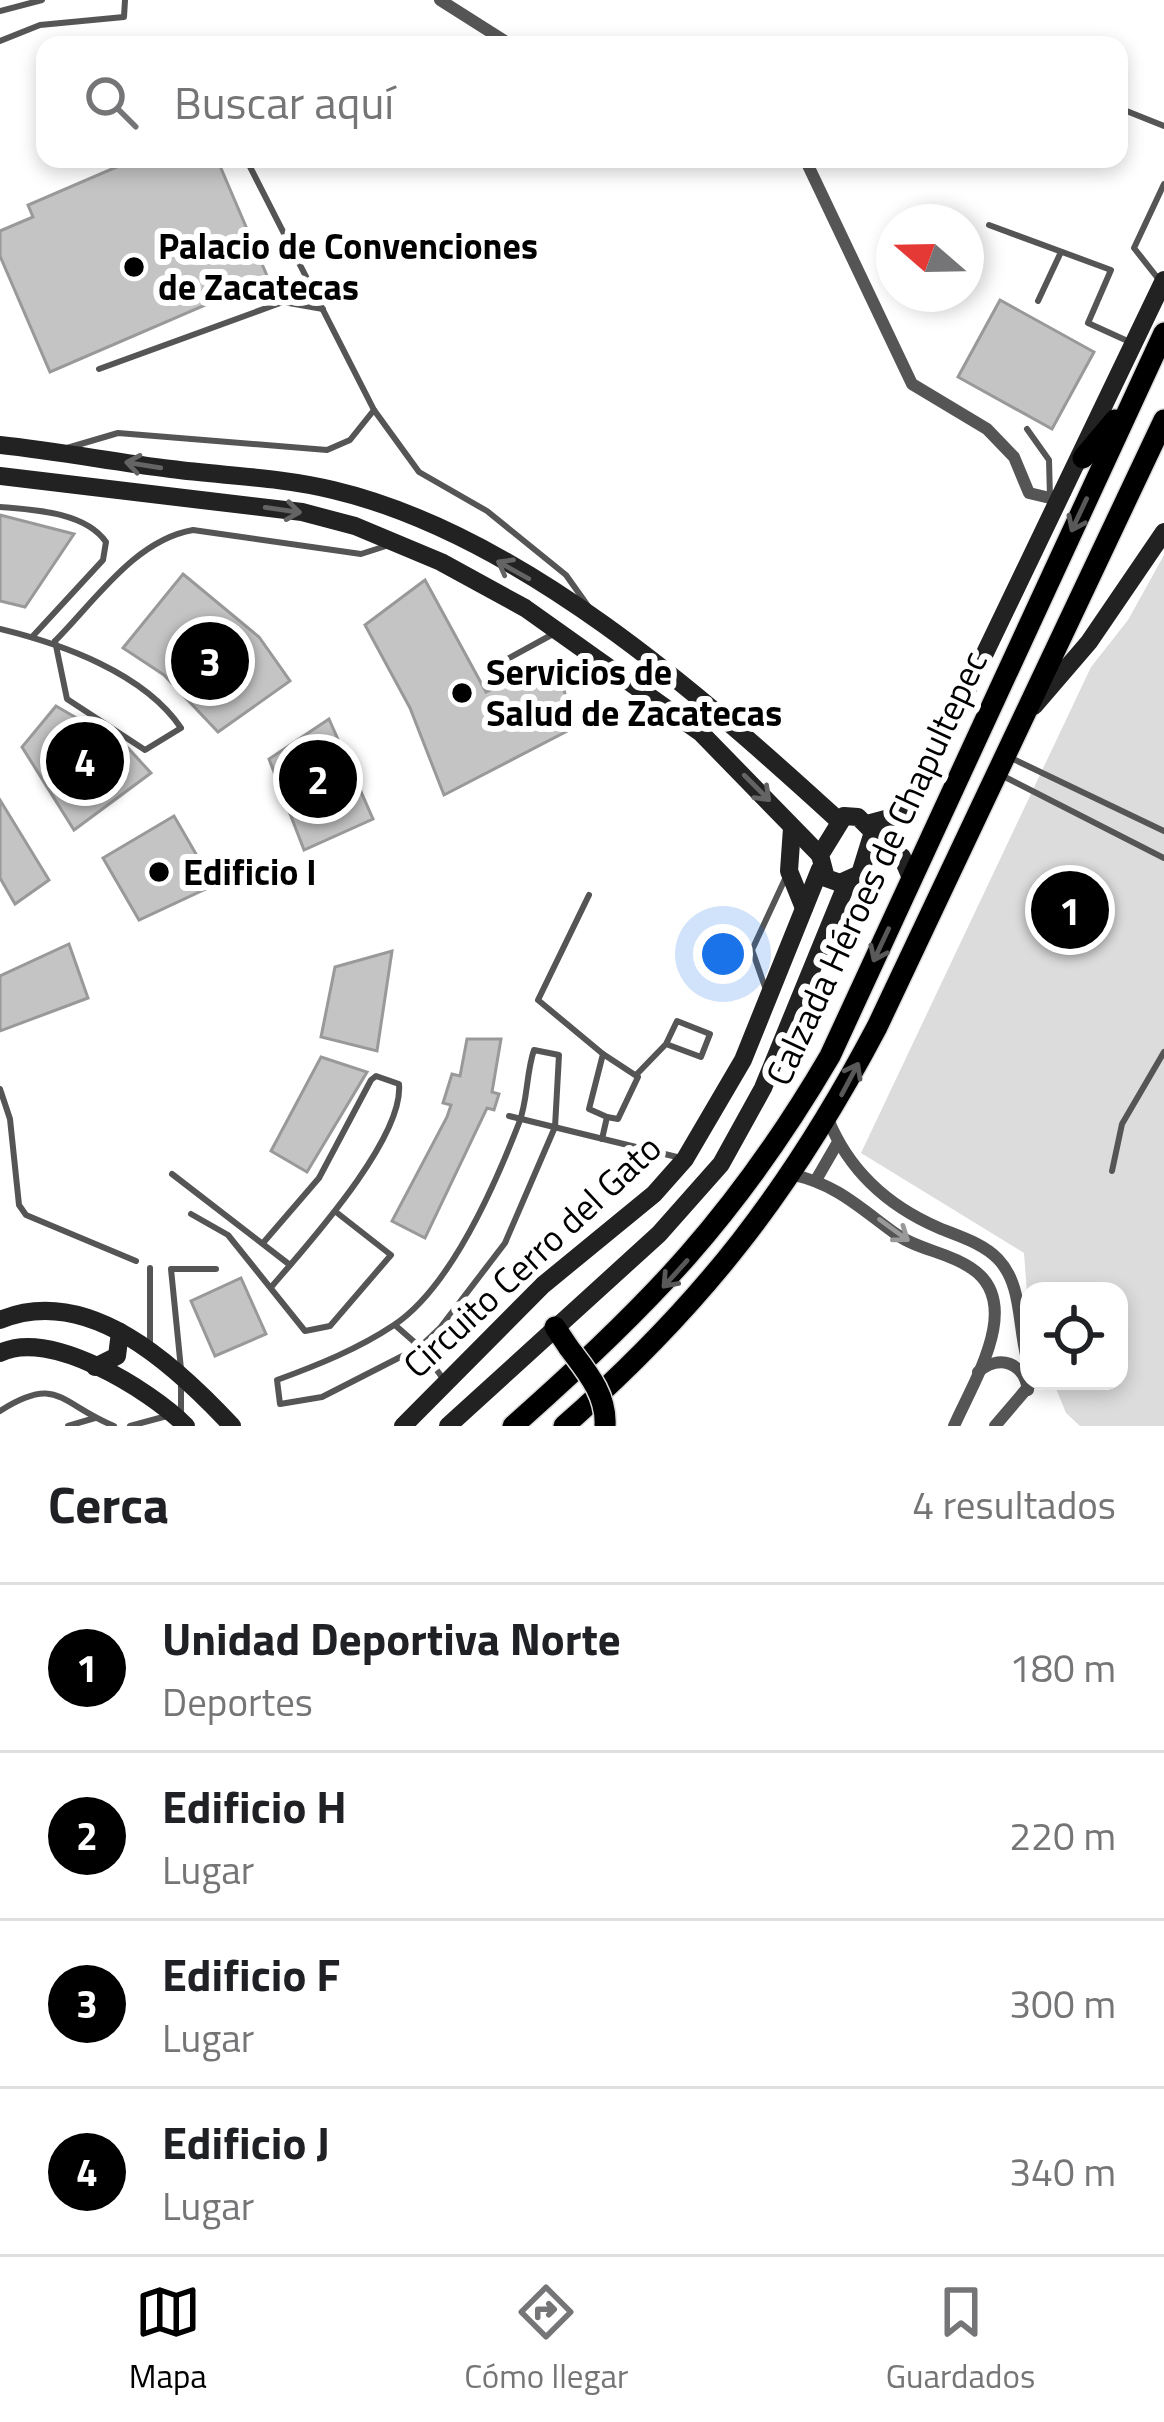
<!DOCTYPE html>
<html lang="es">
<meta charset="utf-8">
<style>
body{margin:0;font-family:"Titillium Web",sans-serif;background:#f2f2f2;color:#202124}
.controls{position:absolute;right:36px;bottom:36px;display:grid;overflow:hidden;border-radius:24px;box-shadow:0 6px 18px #0003}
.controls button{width:108px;height:108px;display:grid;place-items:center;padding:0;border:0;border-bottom:3px solid #e0e0e0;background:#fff;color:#202124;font:60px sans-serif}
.compass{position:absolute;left:876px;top:204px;width:108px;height:108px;border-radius:50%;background:#fff;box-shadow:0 6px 18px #0003;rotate:290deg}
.you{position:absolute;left:723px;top:954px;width:42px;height:42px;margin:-30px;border:9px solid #fff;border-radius:50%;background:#1a73e8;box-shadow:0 0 0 18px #1a73e833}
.badge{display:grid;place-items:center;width:78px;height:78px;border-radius:50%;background:#000;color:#fff;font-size:39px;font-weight:700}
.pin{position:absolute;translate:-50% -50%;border:6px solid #fff;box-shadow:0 3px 12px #0006}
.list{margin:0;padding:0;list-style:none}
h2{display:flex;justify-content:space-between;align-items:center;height:156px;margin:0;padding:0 48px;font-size:51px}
h2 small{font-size:39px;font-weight:400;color:#757577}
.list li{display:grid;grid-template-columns:78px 1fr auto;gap:36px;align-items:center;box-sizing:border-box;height:168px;padding:0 48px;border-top:3px solid #e0e0e0}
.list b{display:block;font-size:45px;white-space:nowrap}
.list p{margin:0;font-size:39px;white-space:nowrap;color:#757577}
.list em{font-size:39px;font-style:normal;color:#757577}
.icon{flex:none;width:66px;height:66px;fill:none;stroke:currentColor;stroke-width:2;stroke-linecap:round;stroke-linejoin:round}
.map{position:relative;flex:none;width:1164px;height:1426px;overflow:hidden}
.search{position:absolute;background:#fff;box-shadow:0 6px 18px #0003;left:36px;right:36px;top:36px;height:132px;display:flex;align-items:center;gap:30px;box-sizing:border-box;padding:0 42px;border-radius:24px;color:#757577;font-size:45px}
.sheet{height:828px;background:#fff}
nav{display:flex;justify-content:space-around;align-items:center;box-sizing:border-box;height:168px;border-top:3px solid #e0e0e0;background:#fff;font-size:33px;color:#757577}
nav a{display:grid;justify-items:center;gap:6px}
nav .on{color:#000}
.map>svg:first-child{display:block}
</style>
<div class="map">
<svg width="1164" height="1426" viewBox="0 0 1164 1426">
<rect width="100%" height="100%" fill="#fff"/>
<!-- green -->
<polygon fill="#dcdcdc" points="1164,555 1164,1426 1080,1426 1066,1413 1053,1381 1119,1381 1119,1291 1029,1291 1029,1319 1024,1253 861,1153 1091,667 1128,620"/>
<!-- building -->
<g fill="#c4c4c4" stroke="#999" stroke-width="3">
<polygon points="135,159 217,159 268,278 50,372 0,256 0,231 33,217 28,205"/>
<polygon points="1000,300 1094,352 1052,429 958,377"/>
<polygon points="0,515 74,534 25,607 0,601"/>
<polygon points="183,574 259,637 290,681 218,732 164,675 123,648"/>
<polygon points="425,580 486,692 555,660 575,727 444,795 410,708 365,625"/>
<polygon points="56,706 128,748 151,773 74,830 22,747"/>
<polygon points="329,719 373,819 304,850 269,759"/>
<polygon points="0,800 49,880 15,904 0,878"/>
<polygon points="174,816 214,885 139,920 103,858"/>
<polygon points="69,944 88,998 0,1031 0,976"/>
<polygon points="392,951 377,1051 321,1037 335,967"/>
<polygon points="467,1039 501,1039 492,1092 499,1094 494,1110 487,1108 425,1238 392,1221 447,1117 451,1105 443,1103 452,1074 460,1076"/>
<polygon points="321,1057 367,1072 307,1172 271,1151"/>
<polygon points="241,1278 266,1334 215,1356 191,1301"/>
</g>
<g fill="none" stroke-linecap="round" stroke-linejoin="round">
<defs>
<g id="primary">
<polyline points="1083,458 1115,420"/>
<polyline points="555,1327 569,1348"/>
<path d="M513,1426C650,1305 737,1215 830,1056L1164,333"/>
<path d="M564,1426C703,1304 791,1190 877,1027L1164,420"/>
</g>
</defs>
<!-- primary casing -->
<use href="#primary" stroke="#dbdbdb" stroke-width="24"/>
<!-- lane -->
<g stroke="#555" stroke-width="6">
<polyline points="0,11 42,0"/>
<polyline points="0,41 40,25 124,17 125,0"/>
<polyline points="1119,108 1164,126"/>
<polyline points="246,159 374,410 419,472 487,511 566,575 588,606"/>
<polyline points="989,225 1111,270 1088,323 1132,343"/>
<polyline points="1160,281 1134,248 1164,184"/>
<polyline points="1038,301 1061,252"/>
<polyline points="99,369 283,302 323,309"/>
<polyline points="1027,429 1049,460 1050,498"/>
<polyline points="67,448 118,433 327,450 350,440 374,410"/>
<path d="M0,507C35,510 85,512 106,542L103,560L32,637"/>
<path d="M0,629C62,644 144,673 181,728L145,750L67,699L55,641"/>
<path d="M55,641C95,601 135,540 193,530L361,554L389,545"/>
<polyline points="500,663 555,633"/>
<polyline points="1009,757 1164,831"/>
<polyline points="1001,775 1164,858"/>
<polyline points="589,895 538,1000 603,1054 589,1109 607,1117 602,1139"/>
<polyline points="765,987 752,950 785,879"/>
<path d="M534,1050L559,1055L555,1127L505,1243L440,1328L420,1347L322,1397L280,1404L277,1380C318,1365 358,1349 394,1325C450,1288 495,1185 519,1123C528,1100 526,1073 534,1050Z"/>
<polyline points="603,1054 638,1077 618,1119 607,1117"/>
<polyline points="637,1074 666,1044 677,1021 710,1034 701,1057 666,1044"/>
<polyline points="0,1089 10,1119 19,1205 26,1215 136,1261"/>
<polyline points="509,1116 681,1158"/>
<polyline points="1112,1171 1122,1124 1164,1052"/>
<polyline points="172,1174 290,1265"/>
<polyline points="191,1214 228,1235 305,1331 330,1326 391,1255 336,1212"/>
<path d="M263,1243L319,1178L371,1080L376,1076L399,1084C404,1138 309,1243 273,1285"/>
<polyline points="395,1325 420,1347 444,1380"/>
<polyline points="150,1348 150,1268"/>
<polyline points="181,1369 171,1269 216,1269"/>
<path d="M0,1411C58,1374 60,1404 114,1426"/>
<polyline points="181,1417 181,1382"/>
<polyline points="68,1426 95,1418"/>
<polyline points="130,1426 167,1416"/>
</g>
<!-- street -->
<g stroke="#555" stroke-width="12">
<polyline points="440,0 511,45"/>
<polyline points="805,159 912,384 987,429 1014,457 1029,493 1050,498 1065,493"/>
<path d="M828,1119C849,1171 888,1206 939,1228C958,1236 983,1243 998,1259C1024,1286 1017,1331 1029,1366"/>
<path d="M794,1175C838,1185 861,1209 896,1234C918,1250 948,1252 971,1268C1025,1303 973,1382 954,1426"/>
<polyline points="816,1180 838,1142"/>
<path d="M978,1372C999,1354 1024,1362 1028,1390"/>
<polyline points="995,1426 1029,1386"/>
</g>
<!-- secondary -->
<g stroke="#222" stroke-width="18">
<path d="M0,445C57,451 114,462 171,469C225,476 280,477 333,490C519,534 700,694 838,820"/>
<polyline points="0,476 302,512 355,526 441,562 525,608 701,733 820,855"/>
<polyline points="1034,706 1089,642 1164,532"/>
<polygon points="844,816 858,817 873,832 860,874 840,883 826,878 820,855"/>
<polyline points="867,824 893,817 914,801 1164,280"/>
<polyline points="792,828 789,871 804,908"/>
<polyline points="872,849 902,857 911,878"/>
<path d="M0,1320C89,1283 177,1367 232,1426"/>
<path d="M0,1353C49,1328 149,1389 186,1426"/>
<polyline points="95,1367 117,1356 120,1332"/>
<polyline points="403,1426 543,1285 654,1194 685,1159 743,1060 820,869"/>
<polyline points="448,1426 659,1234 721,1164 763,1088 847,883"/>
</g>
<!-- primary -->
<use href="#primary" stroke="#000" stroke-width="21"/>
<defs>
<path id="primary-bridge" d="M569,1348C587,1372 607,1395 605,1426"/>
</defs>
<!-- primary-bridge casing -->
<use href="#primary-bridge" stroke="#dbdbdb" stroke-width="24" stroke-linecap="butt"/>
<!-- primary-bridge -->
<use href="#primary-bridge" stroke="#000" stroke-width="21"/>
</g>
<!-- one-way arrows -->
<defs><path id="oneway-shaft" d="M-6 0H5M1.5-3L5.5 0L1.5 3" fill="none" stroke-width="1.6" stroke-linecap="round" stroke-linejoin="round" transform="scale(3)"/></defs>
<g stroke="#646464">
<use href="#oneway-shaft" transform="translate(143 465) rotate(-171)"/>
<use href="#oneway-shaft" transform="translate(283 510) rotate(8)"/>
<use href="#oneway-shaft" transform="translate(513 570) rotate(-151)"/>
<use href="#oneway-shaft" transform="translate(757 788) rotate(45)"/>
</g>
<g stroke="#595959">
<use href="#oneway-shaft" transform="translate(1079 515) rotate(115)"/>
<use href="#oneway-shaft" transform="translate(881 945) rotate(115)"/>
<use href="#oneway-shaft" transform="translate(850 1079) rotate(-62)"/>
<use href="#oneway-shaft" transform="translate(675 1274) rotate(132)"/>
</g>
<use stroke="#999" href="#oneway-shaft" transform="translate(894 1230) rotate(36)"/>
<!-- markers -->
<g fill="#000" stroke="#fff" stroke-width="4.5">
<circle cx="134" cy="267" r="12"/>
<circle cx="462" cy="693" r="12"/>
<circle cx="159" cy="872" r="12"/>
</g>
<g text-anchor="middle" stroke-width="12" stroke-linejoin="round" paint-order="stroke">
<!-- poi labels -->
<g font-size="36" font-weight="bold" fill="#000" stroke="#fff" text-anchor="start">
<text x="158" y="259">Palacio de Convenciones<tspan x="158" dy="41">de Zacatecas</tspan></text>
<text x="486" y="685">Servicios de<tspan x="486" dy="41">Salud de Zacatecas</tspan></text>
<text x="183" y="885">Edificio I</text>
</g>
<!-- street labels -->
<g font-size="36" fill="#000" stroke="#fff">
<text transform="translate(876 868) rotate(-65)" y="13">Calzada Héroes de Chapultepec</text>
<text transform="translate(532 1256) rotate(-43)" y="13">Circuito Cerro del Gato</text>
</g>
</g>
</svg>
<div class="controls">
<button><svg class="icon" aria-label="locate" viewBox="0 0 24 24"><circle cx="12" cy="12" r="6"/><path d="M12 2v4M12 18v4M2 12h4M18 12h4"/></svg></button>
</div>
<svg class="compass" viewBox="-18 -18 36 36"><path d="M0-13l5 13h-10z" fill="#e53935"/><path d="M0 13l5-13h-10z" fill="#757577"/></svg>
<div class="you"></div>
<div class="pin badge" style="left:1070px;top:910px">1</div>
<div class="pin badge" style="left:318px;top:779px">2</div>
<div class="pin badge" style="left:210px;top:661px">3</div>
<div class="pin badge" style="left:85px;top:761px">4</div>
<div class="search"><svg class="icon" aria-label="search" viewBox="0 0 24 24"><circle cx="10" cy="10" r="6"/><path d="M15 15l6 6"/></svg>Buscar aquí</div>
</div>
<section class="sheet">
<h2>Cerca<small>4 resultados</small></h2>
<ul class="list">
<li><span class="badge">1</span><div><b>Unidad Deportiva Norte</b><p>Deportes</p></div><em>180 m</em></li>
<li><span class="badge">2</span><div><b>Edificio H</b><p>Lugar</p></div><em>220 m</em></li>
<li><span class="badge">3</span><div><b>Edificio F</b><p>Lugar</p></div><em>300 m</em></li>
<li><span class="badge">4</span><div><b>Edificio J</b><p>Lugar</p></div><em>340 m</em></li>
</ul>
</section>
<nav>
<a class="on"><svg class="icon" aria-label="map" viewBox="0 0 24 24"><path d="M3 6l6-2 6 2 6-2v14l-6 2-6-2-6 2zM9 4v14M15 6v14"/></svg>Mapa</a>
<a><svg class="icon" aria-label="directions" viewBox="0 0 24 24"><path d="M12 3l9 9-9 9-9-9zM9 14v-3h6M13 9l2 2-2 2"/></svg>Cómo llegar</a>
<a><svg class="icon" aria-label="saved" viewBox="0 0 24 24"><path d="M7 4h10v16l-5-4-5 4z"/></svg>Guardados</a>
</nav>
